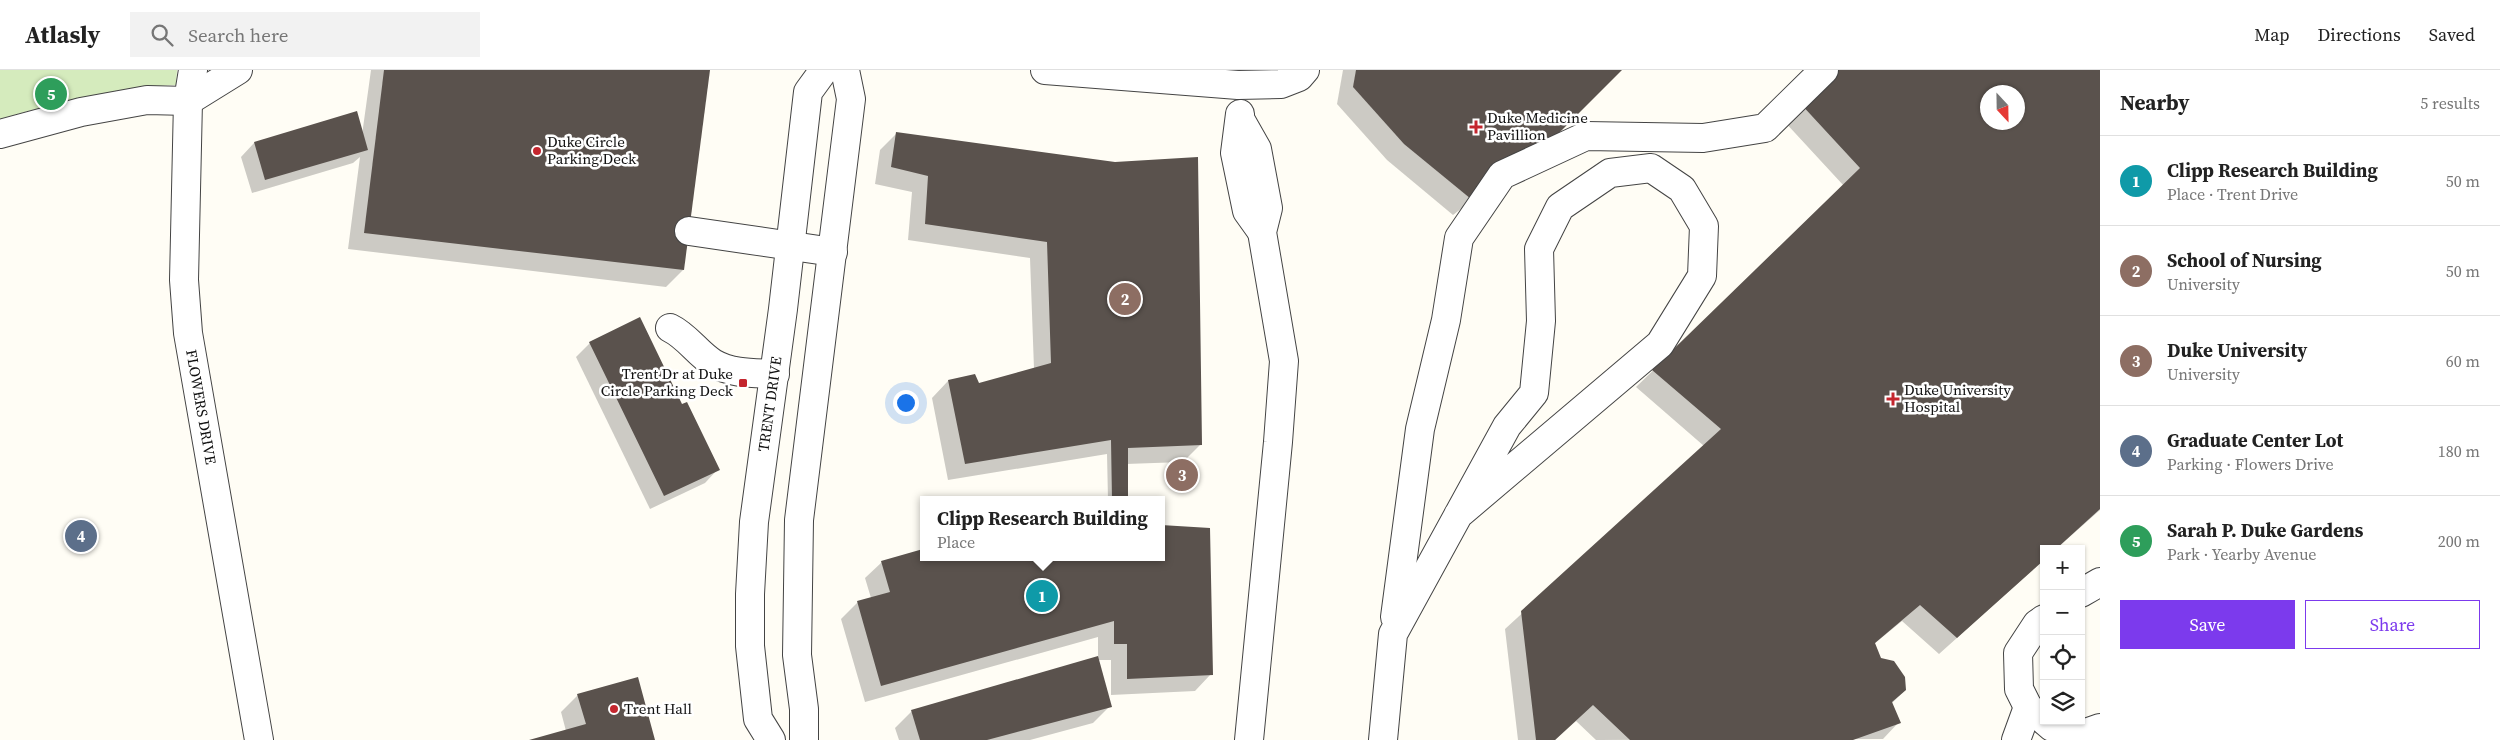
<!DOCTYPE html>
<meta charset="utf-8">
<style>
body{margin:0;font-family:"Source Serif 4",serif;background:#f2f2f2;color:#222}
.controls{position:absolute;right:15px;bottom:15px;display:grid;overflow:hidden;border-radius:0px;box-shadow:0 1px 4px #0004}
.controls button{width:45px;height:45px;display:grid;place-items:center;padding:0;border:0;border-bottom:1px solid #e0e0e0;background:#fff;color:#222;font:25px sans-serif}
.compass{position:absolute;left:1980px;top:15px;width:45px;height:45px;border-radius:50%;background:#fff;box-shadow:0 1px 4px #0004;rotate:158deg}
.you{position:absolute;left:905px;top:332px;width:18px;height:18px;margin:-12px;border:4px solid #fff;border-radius:50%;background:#1a73e8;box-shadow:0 0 0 8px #1a73e833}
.badge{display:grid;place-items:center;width:32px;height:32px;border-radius:50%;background:#7c3aed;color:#fff;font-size:16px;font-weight:700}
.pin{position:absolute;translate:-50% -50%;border:2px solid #fff;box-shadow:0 1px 5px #0006}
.popup{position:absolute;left:920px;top:426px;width:245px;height:65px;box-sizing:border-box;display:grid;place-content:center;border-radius:0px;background:#fff;filter:drop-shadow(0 1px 4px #0005);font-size:16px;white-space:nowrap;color:#767676}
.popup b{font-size:19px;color:#222}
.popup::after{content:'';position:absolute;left:50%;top:100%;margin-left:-10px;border:10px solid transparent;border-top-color:#fff}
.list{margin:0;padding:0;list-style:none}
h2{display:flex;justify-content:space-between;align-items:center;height:65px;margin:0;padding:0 20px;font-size:21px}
h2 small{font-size:16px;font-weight:400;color:#767676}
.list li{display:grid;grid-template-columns:32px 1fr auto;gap:15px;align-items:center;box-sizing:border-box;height:90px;padding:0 20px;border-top:1px solid #e0e0e0}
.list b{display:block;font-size:19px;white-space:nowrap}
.list p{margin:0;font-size:16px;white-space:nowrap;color:#767676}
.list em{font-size:16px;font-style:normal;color:#767676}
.actions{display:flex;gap:10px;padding:15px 20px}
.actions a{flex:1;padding:11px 0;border:1px solid #7c3aed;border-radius:0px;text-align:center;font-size:18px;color:#7c3aed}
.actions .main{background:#7c3aed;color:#fff}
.icon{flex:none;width:28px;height:28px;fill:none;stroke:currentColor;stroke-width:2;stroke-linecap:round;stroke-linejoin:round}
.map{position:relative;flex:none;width:2100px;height:670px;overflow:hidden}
header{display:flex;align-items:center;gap:30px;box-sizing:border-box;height:70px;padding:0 25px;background:#fff;border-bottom:1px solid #e0e0e0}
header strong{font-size:24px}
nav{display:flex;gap:28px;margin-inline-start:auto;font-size:18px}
.search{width:350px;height:45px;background:#f2f2f2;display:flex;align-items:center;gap:12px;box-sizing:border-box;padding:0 18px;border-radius:0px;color:#767676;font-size:19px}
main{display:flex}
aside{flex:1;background:#fff}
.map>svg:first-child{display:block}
</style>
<header>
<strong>Atlasly</strong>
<div class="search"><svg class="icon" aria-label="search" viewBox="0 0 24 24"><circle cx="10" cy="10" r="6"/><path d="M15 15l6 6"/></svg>Search here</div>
<nav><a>Map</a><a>Directions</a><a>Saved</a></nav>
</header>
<main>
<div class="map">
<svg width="2100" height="670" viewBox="0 0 2100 670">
<rect width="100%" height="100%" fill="#fffdf5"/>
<!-- green -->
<path fill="#d5ebbd" d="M0,0H177L176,15C116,17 57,33 0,49Z"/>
<!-- shadow -->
<g fill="#0003" fill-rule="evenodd">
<polygon points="371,0 709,0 683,200 666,217 348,179 360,87 353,93 252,123 241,87 254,73 362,65"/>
<polygon points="1343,0 1621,0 1484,121 1453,145 1387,90 1337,34"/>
<path d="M1834,0H2100V440L2056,479H2044V490L1939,584L1902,551L1874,574L1880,589L1905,620L1892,633L1899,652L1883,669L1596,670L1576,651L1555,670H1518L1505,559L1704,376L1636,317L1844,116L1783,50ZM1988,22H2018V52H1988Z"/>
<polygon points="897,63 1115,93 1200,375 1183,392 1126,394 1126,430 1108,430 1107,384 948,410 932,328 948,311 978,314 1034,299 1030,188 908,170 912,122 875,114 880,80"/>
<polygon points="590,273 682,336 718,399 705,413 650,439 576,287"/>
<polygon points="1161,456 1209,459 1211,604 1195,621 1111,625 1111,590 1098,590 1110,636 1093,653 1030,670 899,670 895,658 912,641 1098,587 1098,567 865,632 841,549 858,532 871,528 865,508 882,492 923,480 923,487 1161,487"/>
<polygon points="578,625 654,670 531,670 566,661 561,642"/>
</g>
<!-- building -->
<g fill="#5a524d" fill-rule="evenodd">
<polygon points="384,0 710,0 684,200 364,163"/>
<polygon points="1356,0 1622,0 1512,110 1471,129 1404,74 1353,17"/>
<path d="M1833,0H2100V439L2056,479H2044V490L1957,568L1920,535L1875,573L1881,588L1894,591L1905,607L1906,620L1892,632L1901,653L1853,670H1630L1593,635L1555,670H1536L1521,541L1721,359L1652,300L1860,98L1799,32ZM1988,22H2018V52H1988Z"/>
<polygon points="357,41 368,80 265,110 254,72"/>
<polygon points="896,62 1115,92 1198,87 1202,375 1128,378 1128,430 1112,430 1111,370 965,394 948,310 975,304 979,313 1051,293 1047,172 925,154 928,106 891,97"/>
<polygon points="640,247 682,334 687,332 720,400 664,426 589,272"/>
<polygon points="1161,455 1210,458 1213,605 1127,609 1127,574 1114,574 1114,551 881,616 857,531 890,522 881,491 923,479 923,487 1161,487"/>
<polygon points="1098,586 1112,637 987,670 920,670 911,640"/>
<polygon points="638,607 655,670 529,670 586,654 577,624"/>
</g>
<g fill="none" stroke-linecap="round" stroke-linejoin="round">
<defs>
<g id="minor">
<polyline points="193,0 188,31 184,210 188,263 259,670"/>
<polyline points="1045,0 1238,15 1281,14 1299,7 1305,0"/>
<polyline points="188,31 238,0"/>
<polyline points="1240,44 1235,83 1247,141 1262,162"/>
<polyline points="1240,49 1257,79 1268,138 1262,162 1284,291 1278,372 1249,670"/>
<polyline points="0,64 81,42 147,30 188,31"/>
<polyline points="689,161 833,182"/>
<path d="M670,258C687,266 697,283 713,293C732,304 753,303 775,304"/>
<polyline points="2081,523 2100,512"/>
<polyline points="1395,547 1420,359 1446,250 1459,168 1502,105 1586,66 1703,68 1765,58 1824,0"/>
<polyline points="2044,549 2037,554 2018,583 2019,619 2028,637 2044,650"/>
<polyline points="2045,651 2052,657 2080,665 2100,658"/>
<polyline points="771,670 758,649 750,576 750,524 754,452 783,239 808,22 824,0"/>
<polyline points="804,670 804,639 797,585 799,450 851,29 845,0"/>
<polyline points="1383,670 1393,564 1507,356 1534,323 1541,251 1539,179 1560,137 1610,103 1651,98 1682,119 1704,156 1702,206 1660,274 1458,445"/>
<polyline points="2016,670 2028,637"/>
</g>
</defs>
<!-- minor casing -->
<use href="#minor" stroke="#444" stroke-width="30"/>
<!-- minor -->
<use href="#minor" stroke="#fff" stroke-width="28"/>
</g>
<!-- markers -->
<g fill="#c4262e" stroke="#fff" stroke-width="2">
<path d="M1473.5 49.5h5v5h5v5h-5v5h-5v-5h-5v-5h5z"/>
<circle cx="537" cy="81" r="5"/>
<rect x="738" y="308" width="10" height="10" rx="2.5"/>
<path d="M1890.5 321.5h5v5h5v5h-5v5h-5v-5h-5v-5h5z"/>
<circle cx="614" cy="639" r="5"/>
</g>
<g text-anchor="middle" stroke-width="5" stroke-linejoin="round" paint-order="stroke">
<!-- poi labels -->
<g font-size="15" fill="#111" stroke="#fff" text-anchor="start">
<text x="1487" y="53">Duke Medicine<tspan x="1487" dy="17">Pavillion</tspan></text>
<text x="547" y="77">Duke Circle<tspan x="547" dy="17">Parking Deck</tspan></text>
<text x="733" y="309" text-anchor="end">Trent Dr at Duke<tspan x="733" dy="17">Circle Parking Deck</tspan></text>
<text x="1904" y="325">Duke University<tspan x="1904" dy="17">Hospital</tspan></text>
<text x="624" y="644">Trent Hall</text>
</g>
<!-- street labels -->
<g font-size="15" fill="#111" stroke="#fff">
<text transform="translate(770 334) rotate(-82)" y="5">TRENT DRIVE</text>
<text transform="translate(201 337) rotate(80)" y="5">FLOWERS DRIVE</text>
</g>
</g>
</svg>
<div class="controls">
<button>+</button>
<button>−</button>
<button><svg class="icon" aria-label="locate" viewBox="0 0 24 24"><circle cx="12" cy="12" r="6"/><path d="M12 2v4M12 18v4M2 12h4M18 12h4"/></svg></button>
<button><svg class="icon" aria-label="layers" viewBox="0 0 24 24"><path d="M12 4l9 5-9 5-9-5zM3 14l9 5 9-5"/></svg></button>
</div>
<svg class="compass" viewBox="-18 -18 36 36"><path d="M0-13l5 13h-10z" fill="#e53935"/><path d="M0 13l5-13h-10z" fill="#767676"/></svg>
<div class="you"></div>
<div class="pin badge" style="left:1042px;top:526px;background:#0f9aa8">1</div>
<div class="popup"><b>Clipp Research Building</b>Place</div>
<div class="pin badge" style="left:1125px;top:229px;background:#8d6e63">2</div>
<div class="pin badge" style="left:1182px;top:405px;background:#8d6e63">3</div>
<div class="pin badge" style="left:81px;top:466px;background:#5c6f8a">4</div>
<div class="pin badge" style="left:51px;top:24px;background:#2e9e5b">5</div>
</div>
<aside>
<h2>Nearby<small>5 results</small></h2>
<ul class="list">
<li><span class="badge" style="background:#0f9aa8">1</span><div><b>Clipp Research Building</b><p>Place · Trent Drive</p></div><em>50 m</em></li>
<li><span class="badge" style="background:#8d6e63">2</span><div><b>School of Nursing</b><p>University</p></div><em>50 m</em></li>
<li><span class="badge" style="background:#8d6e63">3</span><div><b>Duke University</b><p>University</p></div><em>60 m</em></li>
<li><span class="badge" style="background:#5c6f8a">4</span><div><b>Graduate Center Lot</b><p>Parking · Flowers Drive</p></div><em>180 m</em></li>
<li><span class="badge" style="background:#2e9e5b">5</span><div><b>Sarah P. Duke Gardens</b><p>Park · Yearby Avenue</p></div><em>200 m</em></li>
</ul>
<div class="actions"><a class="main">Save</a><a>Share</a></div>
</aside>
</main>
